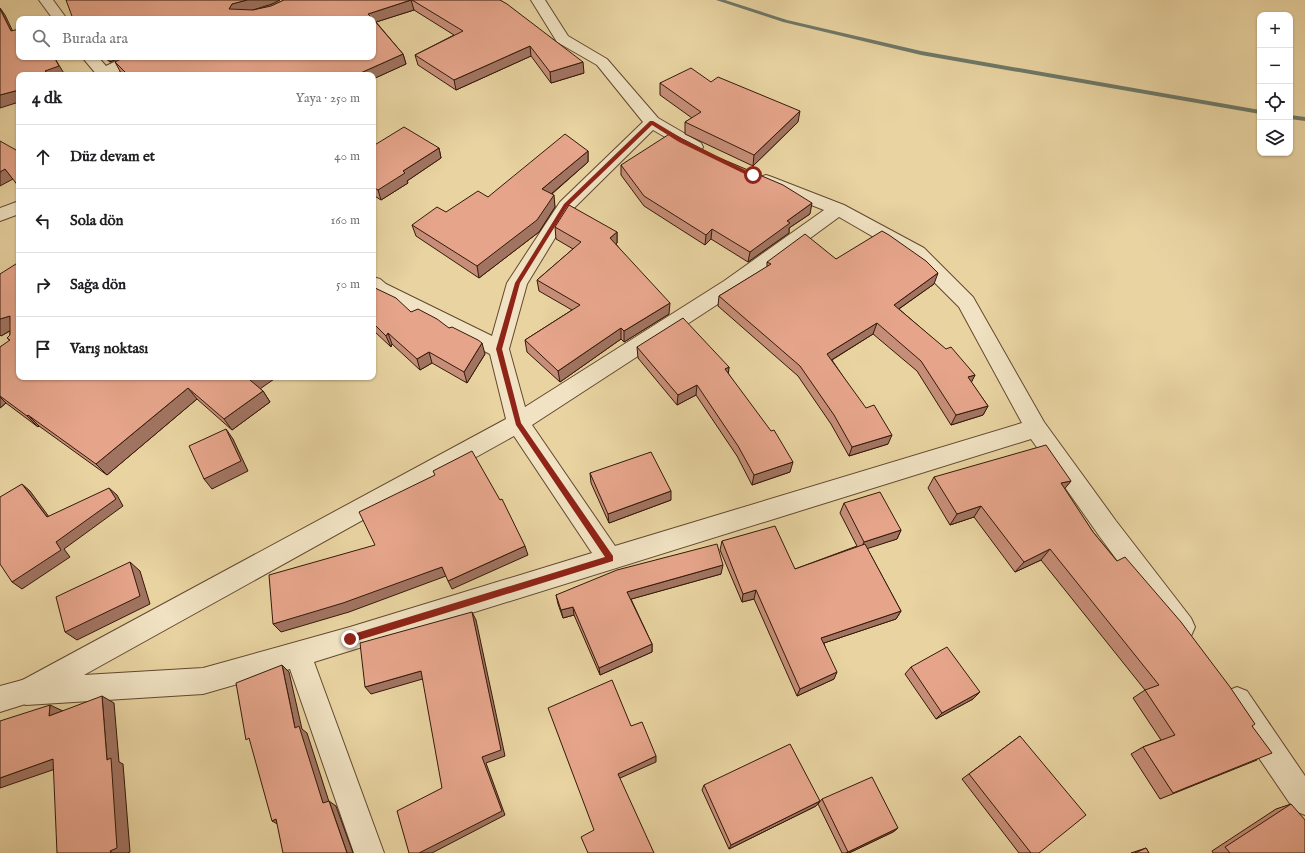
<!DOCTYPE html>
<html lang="tr">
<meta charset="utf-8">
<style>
body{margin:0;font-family:"IM FELL English",serif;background:#f2f2f2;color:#202124}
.controls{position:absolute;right:12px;top:12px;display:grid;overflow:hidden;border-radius:8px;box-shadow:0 1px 3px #0004}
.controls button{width:36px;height:36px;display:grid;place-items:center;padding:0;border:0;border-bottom:1px solid #e0e0e0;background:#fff;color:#202124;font:20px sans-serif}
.stop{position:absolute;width:12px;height:12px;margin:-9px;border:3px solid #8f2418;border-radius:50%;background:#fff}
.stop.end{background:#8f2418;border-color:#fff;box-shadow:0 1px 4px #0008}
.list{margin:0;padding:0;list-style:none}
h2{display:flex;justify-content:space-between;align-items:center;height:52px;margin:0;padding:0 16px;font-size:17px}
h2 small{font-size:13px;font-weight:400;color:#757577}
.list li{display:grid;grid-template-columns:26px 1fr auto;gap:12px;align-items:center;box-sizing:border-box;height:64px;padding:0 16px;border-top:1px solid #e0e0e0}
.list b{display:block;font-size:15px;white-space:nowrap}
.list em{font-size:13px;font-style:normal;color:#757577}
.icon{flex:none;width:22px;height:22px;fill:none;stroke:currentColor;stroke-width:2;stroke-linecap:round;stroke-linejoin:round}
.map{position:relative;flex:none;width:1305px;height:853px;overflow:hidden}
.search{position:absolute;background:#fff;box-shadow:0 1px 3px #0004;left:16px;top:16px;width:360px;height:44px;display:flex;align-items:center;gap:10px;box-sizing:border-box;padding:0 14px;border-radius:8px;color:#757577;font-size:15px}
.panel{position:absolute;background:#fff;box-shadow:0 1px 3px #0004;left:16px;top:72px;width:360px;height:308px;border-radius:8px}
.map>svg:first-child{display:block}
</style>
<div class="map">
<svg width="1305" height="853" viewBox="0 0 1305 853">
<rect width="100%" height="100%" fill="#e8d3a1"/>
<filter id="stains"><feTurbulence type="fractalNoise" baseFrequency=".005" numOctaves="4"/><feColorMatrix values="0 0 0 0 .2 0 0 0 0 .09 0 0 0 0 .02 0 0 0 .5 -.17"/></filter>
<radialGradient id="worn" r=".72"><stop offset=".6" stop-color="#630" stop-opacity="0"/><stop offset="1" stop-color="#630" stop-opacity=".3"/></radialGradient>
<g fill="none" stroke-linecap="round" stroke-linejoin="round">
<!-- stream -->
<g fill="#6f7867" fill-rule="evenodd">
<polygon points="716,0 725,0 787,20 921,51 1260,110 1260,114 921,55 783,22"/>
<polygon points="1290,115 1305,117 1305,121 1290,119"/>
</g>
<defs>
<g id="minor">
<polygon points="39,0 53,0 67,19 53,19"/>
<path d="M531,0H545L568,36L607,59L658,118L701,143L703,147L701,151L695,152L689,151L653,130L572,210L527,284L509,349L525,407L724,281L824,210L760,185L757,181L760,177L766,175L772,177L844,205L924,248L973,297L1044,422L1116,521L1191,618L1195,627L1191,636L1182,639L1173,636L1100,537L1031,439L314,662L384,853H354L290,669L203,694L26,705L17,701L13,692L17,683L506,419L490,354L373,294V277L380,279L386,284L492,336L507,283L560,202L643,122L597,65L557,42ZM839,217L910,258L959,307L1022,423L615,546L532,425L738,291ZM514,436L592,553L350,627L203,668L84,675Z"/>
<polygon points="82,57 98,57 106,66 124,57 144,57 141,60 113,75 97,75"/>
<polygon points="19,201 19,214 0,221 0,208"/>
<polygon points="1237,687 1247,691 1305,776 1305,815 1295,811 1227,711 1223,701 1227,691"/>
</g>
<polygon id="tertiary" points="26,679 35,683 39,692 35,701 0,712 0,686"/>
</defs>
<!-- minor casing -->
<use href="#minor" stroke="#61482f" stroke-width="2"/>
<!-- tertiary casing -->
<use href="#tertiary" stroke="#61482f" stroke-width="2"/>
<!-- minor -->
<use href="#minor" fill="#f0e2c2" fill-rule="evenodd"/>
<!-- tertiary -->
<use href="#tertiary" fill="#f0e2c2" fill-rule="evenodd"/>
</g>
<!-- wall -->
<g fill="#c68e78" stroke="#341909">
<polygon points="66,0 280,0 272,4 251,10 253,10 271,6 284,0 500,0 584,73 551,83 531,56 456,90 418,65 415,55 454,35 414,10 376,22 403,54 406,64 373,79 373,75 123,75 121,73 115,62 373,57"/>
<polygon points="104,57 121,57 110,62"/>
<polygon points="711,82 798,122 753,166 685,134 685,122 692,118 660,95 660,83"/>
<polygon points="373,146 439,148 441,158 407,181 408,183 381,200 373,195"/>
<polygon points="588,151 588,162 552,194 555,207 539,232 479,278 416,236 412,225 488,197"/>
<polygon points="621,165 810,214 789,228 789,233 748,262 711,239 705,245 644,206 621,175"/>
<polygon points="555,227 617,232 617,243 616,244 669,314 624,342 621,339 560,382 527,352 525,340 572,310 539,291 537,280 573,249 556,239"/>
<polygon points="836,259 934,284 899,309 975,375 971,382 988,406 983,415 951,425 917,371 873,334 832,360 888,444 849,456 831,424 798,376 718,306 719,296 767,267 767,262"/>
<polygon points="0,274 261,389 263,391 270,402 232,430 197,399 107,475 39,426 38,427 6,403 0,408 0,347 10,341 7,338 10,335 10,331 1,336 0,335"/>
<polygon points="373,287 411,312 485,354 467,383 432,363 420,370 392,344 391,347 373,330"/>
<polygon points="637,347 729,367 728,373 790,472 752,485 737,456 696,395 677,405 638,358"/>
<polygon points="590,473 671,500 609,523 591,483"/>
<polygon points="934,477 1071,481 1064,489 1093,532 1252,726 1257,760 1160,799 1131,754 1143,747 1161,740 1133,698 1145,690 1041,560 1015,572 974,517 950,525 928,488"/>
<polygon points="844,503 901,530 897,539 867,548 901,611 896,619 824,643 834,679 797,696 754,599 742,602 720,550 722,541 795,569 857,546 840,513"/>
<polygon points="721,574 631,599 652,644 652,652 600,675 574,615 563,618 558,604 556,595"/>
<polygon points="911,667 980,692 973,699 936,719 905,674"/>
<polygon points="1020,736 1039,853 1019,853 962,779"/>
<polygon points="704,785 820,801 816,806 729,849 702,790"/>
<polygon points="822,799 898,828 893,832 849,853 842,853 818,804"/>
<polygon points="1291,804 1305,853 1213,853 1212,851 1276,809"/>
<polygon points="1146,848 1149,853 1131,853"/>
</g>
<!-- shaded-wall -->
<g fill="#a17461" stroke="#341909">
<polygon points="247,0 280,0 272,4 237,15 229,9 232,4"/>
<polygon points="411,0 414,10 373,23 368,14"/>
<polygon points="0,8 5,15 18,42 11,31"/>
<polygon points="530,46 531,56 456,90 454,80"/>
<polygon points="403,54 406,64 373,79 373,75 356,75"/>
<polygon points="54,57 65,75 48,75 45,71"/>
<polygon points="107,57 121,57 110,62"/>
<polygon points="583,62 584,73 551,83 550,72"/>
<polygon points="19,90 19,102 0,108 0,95"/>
<polygon points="800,111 798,122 753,166 754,155"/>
<polygon points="439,148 441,158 407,181 408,183 381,200 378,190 403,171"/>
<polygon points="588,151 588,162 543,201 542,189"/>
<polygon points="5,169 13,179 0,186 0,172"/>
<polygon points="554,195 555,207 539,232 479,278 477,266"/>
<polygon points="812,203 810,214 789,228 789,233 748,262 750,252 787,221"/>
<polygon points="712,229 711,239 705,245 706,235"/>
<polygon points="617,232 617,243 611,249 610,238"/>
<polygon points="938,273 934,284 890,315 894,305"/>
<polygon points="670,303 669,314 624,342 624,331"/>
<polygon points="10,316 11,330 1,336 0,335 0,319"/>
<polygon points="877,323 873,334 825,364 827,354"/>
<polygon points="621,328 621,339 560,382 558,371"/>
<polygon points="388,333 392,344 391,347 386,336"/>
<polygon points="482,343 485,354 467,383 464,372"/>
<polygon points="429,352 432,363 420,370 417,359"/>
<polygon points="729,367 728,378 725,369"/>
<polygon points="975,375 970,385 968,377"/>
<polygon points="255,377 277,377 257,391 250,380"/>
<polygon points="697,385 696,395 677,405 678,395"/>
<polygon points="188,388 197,399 107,475 96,464"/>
<polygon points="263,391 270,402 232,430 224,419"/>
<polygon points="0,397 6,403 0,408"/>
<polygon points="988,406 983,415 951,425 956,415"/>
<polygon points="28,415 39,426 38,427 27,416"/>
<polygon points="226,429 233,439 248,471 212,489 204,479"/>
<polygon points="892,435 888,444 849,456 852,447"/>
<polygon points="793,462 790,472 752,485 754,475"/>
<polygon points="1071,481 1062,492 1061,483"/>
<polygon points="22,484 30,491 55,525 47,517"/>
<polygon points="109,488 117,495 123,506 64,549 70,557 22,589 12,582 56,542"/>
<polygon points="671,491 671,500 609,523 608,514"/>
<polygon points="981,506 974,517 950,525 957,514"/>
<polygon points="901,530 897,539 860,551 864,542"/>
<polygon points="525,546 528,555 452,589 448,581"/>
<polygon points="1050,549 1041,560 1015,572 1024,562"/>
<polygon points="130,562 140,571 150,604 77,640 65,632"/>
<polygon points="723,565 721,574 628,600 627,592"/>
<polygon points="442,567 446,576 349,612 281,632 273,624"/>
<polygon points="756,590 754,599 742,602 743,594"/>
<polygon points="573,607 574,615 563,618 561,610"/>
<polygon points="901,611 896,619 818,645 821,638"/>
<polygon points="472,612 476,620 505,756 486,763 505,815 432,853 419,853 482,757"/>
<polygon points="652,644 652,652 600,675 599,668"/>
<polygon points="282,665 289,672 302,729 307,733 331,808 323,803 295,728"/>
<polygon points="421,671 426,678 371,694 365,687"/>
<polygon points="837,672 834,679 797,696 800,689"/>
<polygon points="980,692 973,699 936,719 942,713"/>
<polygon points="102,696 114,703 119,762 123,764 130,852 127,853 111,853 107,760"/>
<polygon points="50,705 63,711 49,716"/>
<polygon points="656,756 656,762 618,779 618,774"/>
<polygon points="53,759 67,765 0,788 0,778"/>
<polygon points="329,801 336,806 353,853 347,853"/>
<polygon points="820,801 816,806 729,849 731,845"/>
<polygon points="276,819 281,826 272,821"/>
<polygon points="898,828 893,832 849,853 846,853"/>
</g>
<!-- building -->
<g fill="#e6a58b" stroke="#341909">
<polygon points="66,0 247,0 232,4 229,9 253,10 271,6 284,0 411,0 368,14 373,19 73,19"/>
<polygon points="412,0 500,0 507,4 583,62 550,72 530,46 454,80 415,55 463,31"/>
<polygon points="0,9 11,31 19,29 19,57 54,57 59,66 45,71 50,75 19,75 19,90 0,95"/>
<polygon points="373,19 403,54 356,75 128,75 115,62 125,57 373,57"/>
<polygon points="691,68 711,82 718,77 800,111 754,155 685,122 701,112 660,83"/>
<polygon points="404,127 439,148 403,171 405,173 378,190 373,187 373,146"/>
<polygon points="671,133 715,156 783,185 812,203 787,221 790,223 750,252 712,229 706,235 644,196 621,165"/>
<polygon points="565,134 588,151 542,189 554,195 537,220 477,266 412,225 437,207 446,212 478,191 488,197"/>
<polygon points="0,141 16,150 19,149 19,187 5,169 0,172"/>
<polygon points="569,205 617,232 610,238 670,303 624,331 621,328 558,371 525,340 580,305 537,280 581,242 555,227"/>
<polygon points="882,231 889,235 926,261 938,273 894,305 946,349 951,347 975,375 968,377 988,406 956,415 921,361 877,323 827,354 866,408 874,405 892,435 852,447 834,415 800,366 719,296 771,264 767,262 805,234 836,259"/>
<polygon points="19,262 19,377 255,377 250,380 263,391 224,419 188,388 96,464 28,415 27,416 0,396 0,347 10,340 7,338 10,335 10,316 0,319 0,274"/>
<polygon points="373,287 396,298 411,312 418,309 437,319 449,328 452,327 478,340 482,343 464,372 429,352 417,359 388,333 386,336 373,323"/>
<polygon points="683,318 729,367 725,369 771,431 774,430 793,462 754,475 738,446 697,385 678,395 637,347"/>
<polygon points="226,429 241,461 204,479 189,446"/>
<polygon points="1046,445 1071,481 1061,483 1093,532 1117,561 1125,557 1181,622 1230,687 1255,724 1252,726 1272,753 1173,793 1143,747 1175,735 1145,690 1159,685 1050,549 1024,562 981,506 957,514 934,477"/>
<polygon points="472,451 500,500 502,499 525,546 448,581 442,567 343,603 273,624 269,575 375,545 359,512 435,475 433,471"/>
<polygon points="651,452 671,491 608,514 590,473"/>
<polygon points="22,484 47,517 109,488 116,499 56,542 61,550 12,582 0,564 0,497"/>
<polygon points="880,492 901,530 864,542 844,503"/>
<polygon points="775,526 795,569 865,544 901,611 821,638 837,672 800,689 756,590 743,594 722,541"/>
<polygon points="717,544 723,565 627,592 652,644 599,668 573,607 561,610 556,595 617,570"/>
<polygon points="130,562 140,596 65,632 56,597"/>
<polygon points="472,612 501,750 482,757 502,811 419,853 409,853 397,811 442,788 421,671 365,687 360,643"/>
<polygon points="947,647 980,692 942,713 911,667"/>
<polygon points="282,665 295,728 299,726 323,803 329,801 347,853 283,853 276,819 272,821 249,738 246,740 236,683"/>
<polygon points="612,680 631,726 642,722 656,756 618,774 654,853 588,853 581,837 594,830 548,708"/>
<polygon points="102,696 107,760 111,758 117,848 110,851 111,853 57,853 53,759 0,778 0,721 50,705 49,716"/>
<polygon points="1020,736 1086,815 1039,853 1031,853 969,774"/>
<polygon points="790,744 820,801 731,845 704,785"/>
<polygon points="872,777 898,828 848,852 822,799"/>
<polygon points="1291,804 1305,820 1305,853 1230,853 1225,847"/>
<polygon points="1146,848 1149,853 1135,853"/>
</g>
<!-- route -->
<polygon fill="#8f2418" points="650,121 653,121 683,139 755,175 751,177 679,142 652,125 567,207 520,283 502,349 521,423 613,556 613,561 350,643 347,642 346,639 350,635 605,557 516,425 496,349 515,283 564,204"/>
<rect width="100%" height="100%" filter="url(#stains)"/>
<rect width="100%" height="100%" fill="url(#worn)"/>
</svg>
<div class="controls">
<button>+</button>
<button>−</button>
<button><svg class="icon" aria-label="locate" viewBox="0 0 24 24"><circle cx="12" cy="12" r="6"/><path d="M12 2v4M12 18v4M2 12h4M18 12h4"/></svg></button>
<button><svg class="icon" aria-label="layers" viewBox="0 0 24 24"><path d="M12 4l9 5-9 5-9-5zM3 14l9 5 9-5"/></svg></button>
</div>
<div class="stop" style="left:753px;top:175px"></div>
<div class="stop end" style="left:350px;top:639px"></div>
<div class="search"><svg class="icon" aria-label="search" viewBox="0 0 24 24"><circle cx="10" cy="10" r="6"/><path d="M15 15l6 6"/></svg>Burada ara</div>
<section class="panel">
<h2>4 dk<small>Yaya · 250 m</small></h2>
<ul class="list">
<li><svg class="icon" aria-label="ahead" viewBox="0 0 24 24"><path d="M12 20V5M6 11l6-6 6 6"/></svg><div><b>Düz devam et</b></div><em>40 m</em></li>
<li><svg class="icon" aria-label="left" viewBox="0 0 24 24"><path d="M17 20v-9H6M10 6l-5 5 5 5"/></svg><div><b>Sola dön</b></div><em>160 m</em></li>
<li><svg class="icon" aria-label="right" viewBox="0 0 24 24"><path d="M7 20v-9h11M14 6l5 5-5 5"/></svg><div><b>Sağa dön</b></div><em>50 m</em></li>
<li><svg class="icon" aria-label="arrive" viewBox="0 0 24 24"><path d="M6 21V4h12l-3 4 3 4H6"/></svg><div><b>Varış noktası</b></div></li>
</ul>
</section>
</div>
